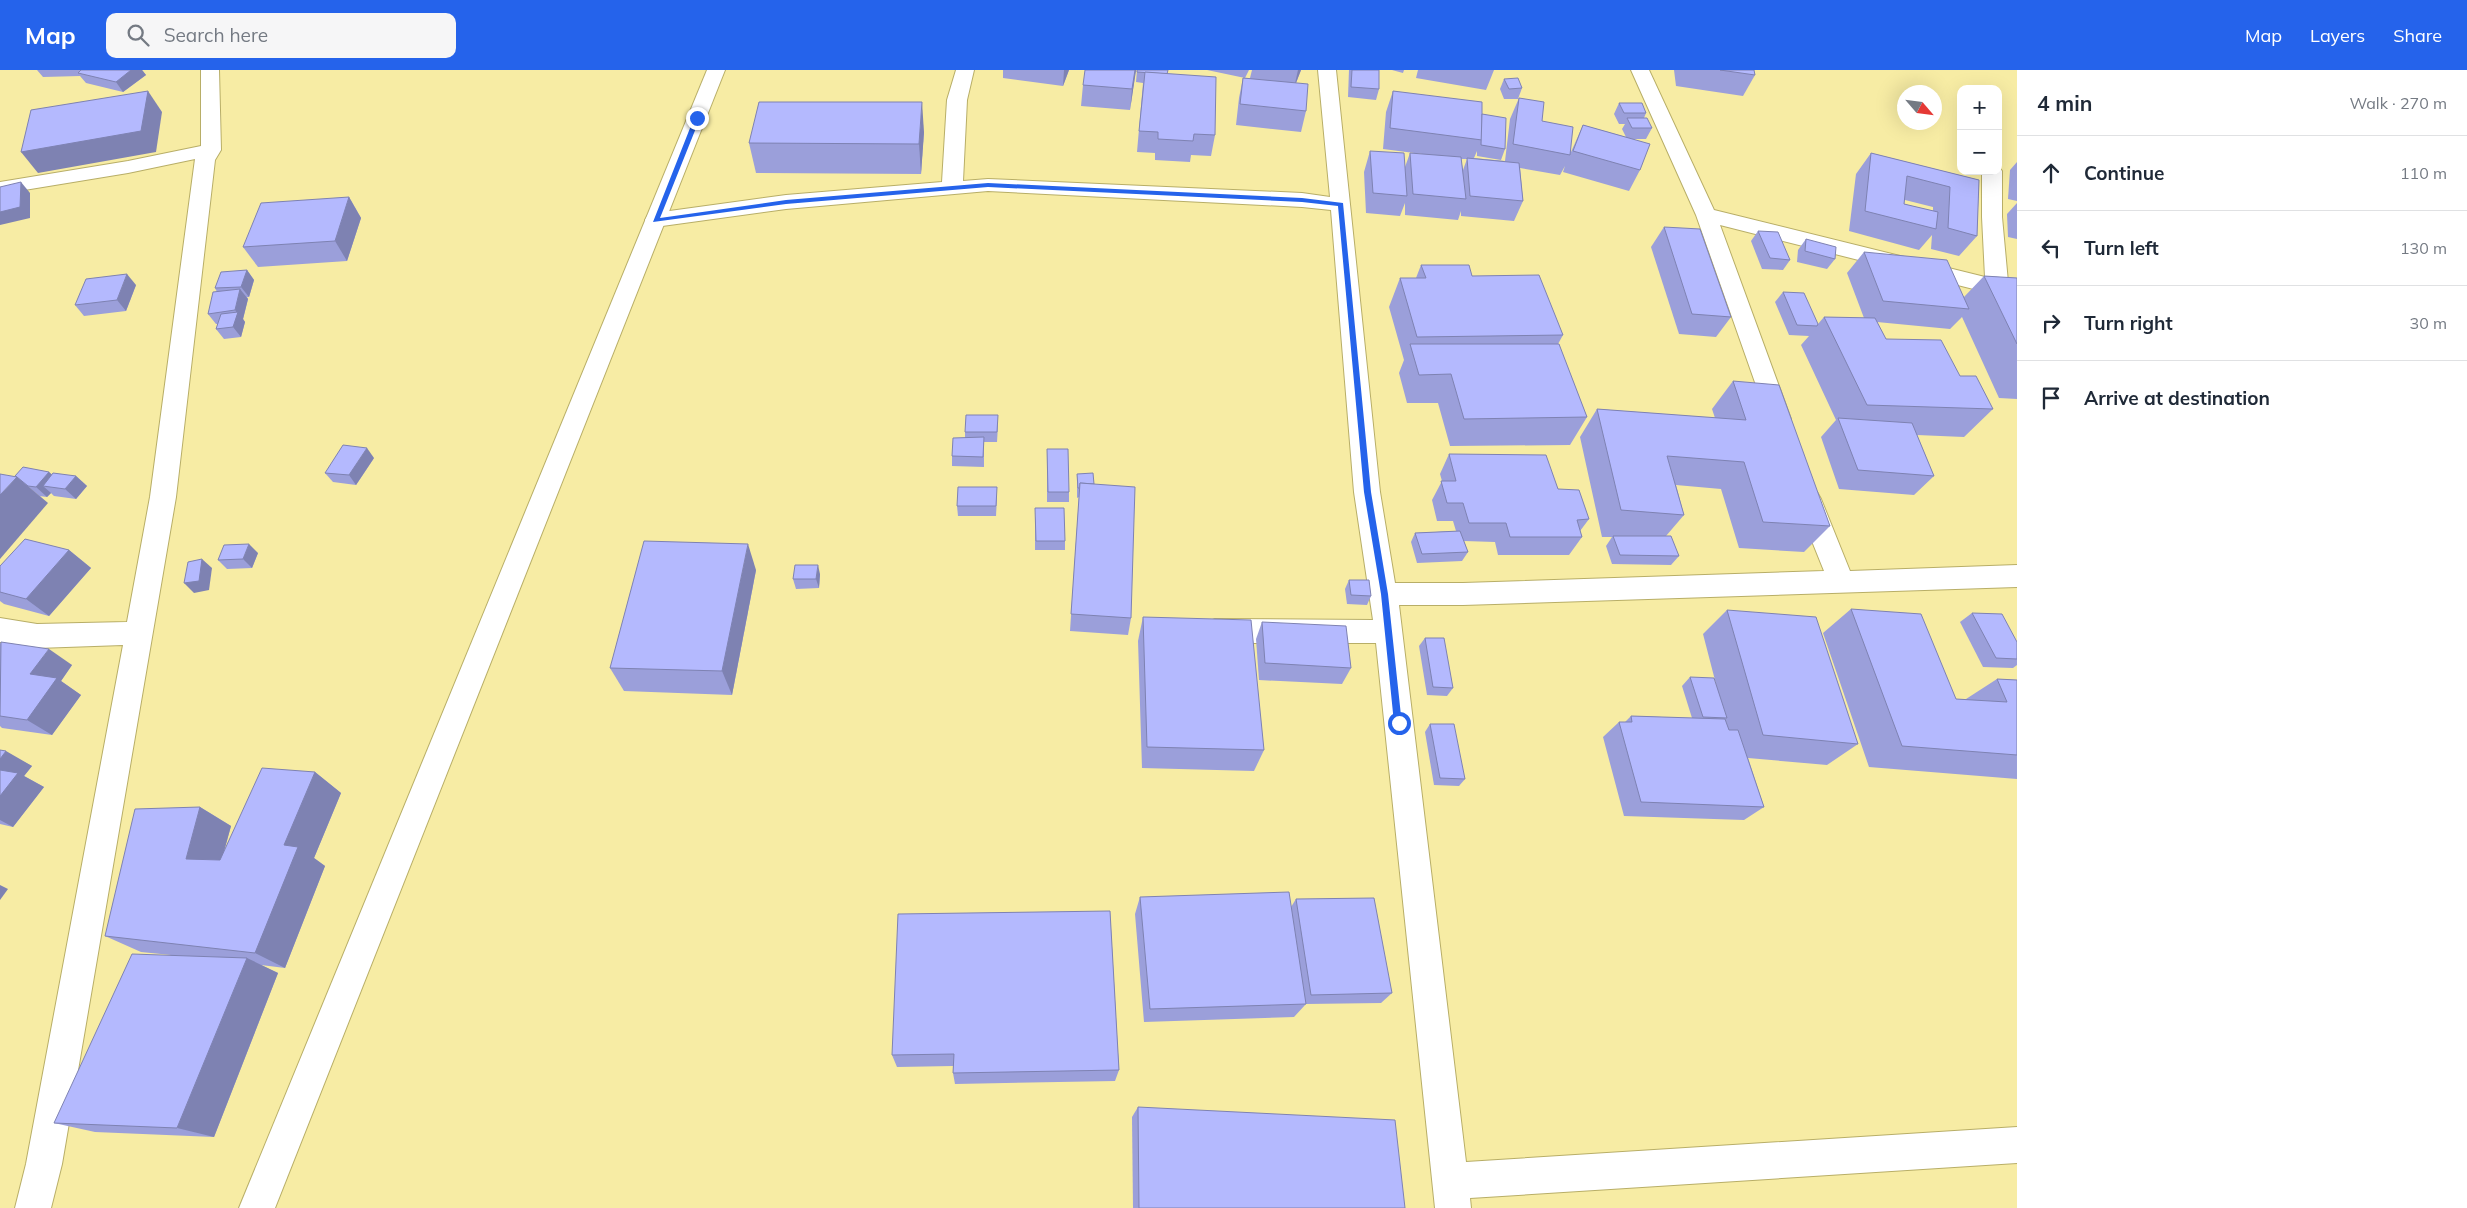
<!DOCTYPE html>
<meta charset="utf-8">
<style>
body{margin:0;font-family:Mulish,sans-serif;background:#f6f6f7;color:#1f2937}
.controls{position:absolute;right:15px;top:15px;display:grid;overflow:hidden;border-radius:10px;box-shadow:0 5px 20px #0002}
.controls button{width:45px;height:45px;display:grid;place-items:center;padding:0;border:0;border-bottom:1px solid #e0e1e3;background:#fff;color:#1f2937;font:25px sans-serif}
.compass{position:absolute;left:1897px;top:15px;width:45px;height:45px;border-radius:50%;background:#fff;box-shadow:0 5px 20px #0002;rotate:118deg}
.stop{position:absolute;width:15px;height:15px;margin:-11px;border:4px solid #2563eb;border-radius:50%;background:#fff}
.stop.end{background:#2563eb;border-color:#fff;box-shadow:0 1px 5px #0008}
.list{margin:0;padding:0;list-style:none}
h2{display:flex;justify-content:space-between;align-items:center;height:65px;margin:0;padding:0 20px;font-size:21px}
h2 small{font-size:16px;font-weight:400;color:#747a83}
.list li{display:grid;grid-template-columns:32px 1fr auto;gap:15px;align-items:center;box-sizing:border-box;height:75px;padding:0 20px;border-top:1px solid #e0e1e3}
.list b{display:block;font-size:19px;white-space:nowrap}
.list em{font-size:16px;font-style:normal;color:#747a83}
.icon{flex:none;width:28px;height:28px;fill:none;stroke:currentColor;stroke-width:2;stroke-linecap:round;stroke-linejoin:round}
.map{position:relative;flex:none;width:2017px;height:1138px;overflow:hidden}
header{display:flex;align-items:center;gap:30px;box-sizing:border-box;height:70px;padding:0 25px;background:#2563eb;color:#fff}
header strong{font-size:24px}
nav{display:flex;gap:28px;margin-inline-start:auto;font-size:18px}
.search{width:350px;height:45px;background:#f6f6f7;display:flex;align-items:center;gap:12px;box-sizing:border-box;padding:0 18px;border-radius:10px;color:#747a83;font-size:19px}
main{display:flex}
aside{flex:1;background:#fff}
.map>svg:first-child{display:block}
</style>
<header>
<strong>Map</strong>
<div class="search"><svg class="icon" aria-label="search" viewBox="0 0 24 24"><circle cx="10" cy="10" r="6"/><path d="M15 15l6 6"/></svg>Search here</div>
<nav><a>Map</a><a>Layers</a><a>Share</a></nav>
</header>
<main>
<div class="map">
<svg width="2017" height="1138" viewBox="0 0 2017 1138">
<rect width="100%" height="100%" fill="#f7eca4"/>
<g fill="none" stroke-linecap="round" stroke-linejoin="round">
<defs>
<g id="street">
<polygon points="201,0 219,0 221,80 215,90 176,427 62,1094 51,1138 15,1138 26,1094 123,575 37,578 0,572 0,548 37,554 127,552 150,427 195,89 128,103 0,124 0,112 128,91 201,76"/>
<polygon points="956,0 974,0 967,30 963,111 988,109 1302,123 1330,127 1318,0 1336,0 1380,422 1395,513 1463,513 1824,501 1795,429 1799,422 1808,419 1817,422 1821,429 1850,501 2017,495 2017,517 1463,535 1399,535 1466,1092 2017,1057 2017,1093 1470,1128 1471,1138 1435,1138 1376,573 1215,573 1205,569 1201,561 1205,553 1215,549 1373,550 1354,422 1331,140 1302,137 988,121 786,139 655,157 648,155 645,150 648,145 655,143 786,125 942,112 947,30"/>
<polygon points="1631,0 1649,0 1714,140 1985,207 1982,147 1982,101 1998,101 1999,97 2002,101 2002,147 2008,212 2017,214 2017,230 1720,155 1791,349 1788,355 1779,358 1770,355 1696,145"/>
</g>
<polygon id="secondary" points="707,0 725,0 275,1138 239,1138"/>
</defs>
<!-- street casing -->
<use href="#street" stroke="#b8ae67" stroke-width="2"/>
<!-- secondary casing -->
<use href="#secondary" stroke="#b8ae67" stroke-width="2"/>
<!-- street -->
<use href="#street" fill="#fff" fill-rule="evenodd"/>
<!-- secondary -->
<use href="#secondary" fill="#fff" fill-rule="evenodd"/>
</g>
<!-- wall -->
<g fill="#9b9fda" fill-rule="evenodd">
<polygon points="37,0 142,0 146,5 123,22 86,13 80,6 43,7"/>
<polygon points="1003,0 1069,0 1063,16 1003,8"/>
<polygon points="1136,0 1130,40 1081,36 1083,15"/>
<polygon points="1137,0 1167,4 1215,65 1211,86 1191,85 1190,92 1155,90 1155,83 1137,82 1143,13 1136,12"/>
<polygon points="1207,0 1249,0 1245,8"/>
<polygon points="1252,0 1301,0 1296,13 1306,41 1301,62 1236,55 1239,28 1243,8 1250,8"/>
<polygon points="1349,0 1379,0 1379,19 1376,30 1348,27"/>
<polygon points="1392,0 1404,0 1403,3"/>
<polygon points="1418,0 1494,0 1486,20 1416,8"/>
<polygon points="1674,0 1754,0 1755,5 1743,26 1676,16"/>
<polygon points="1504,9 1522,18 1518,29 1504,29 1500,19"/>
<path d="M1393,21L1482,46L1505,79L1501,90L1477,86V81L1474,88L1505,91L1510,49L1519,28L1571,82L1583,55L1626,67L1622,59L1625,54H1619L1614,44L1619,33L1646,43L1644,48L1652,58L1646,69H1633L1640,100L1629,121L1563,102L1565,96L1560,105L1520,98L1523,131L1514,151L1461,146V141L1458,150L1405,145V133L1400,146L1366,143L1364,102L1370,81L1405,97L1410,83L1430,85L1383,79L1386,42ZM1461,89H1467L1463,100Z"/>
<polygon points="924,62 921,104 756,103 749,73"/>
<path d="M1871,83L1979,110L1977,166L1959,186L1931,179L1932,165L1919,180L1849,161L1856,104ZM1905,130L1933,137V141L1904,134Z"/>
<polygon points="2017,92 2017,131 2008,129 2010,100"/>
<polygon points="349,127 361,148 347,191 258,197 243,177"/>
<polygon points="2017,133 2017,169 2008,167 2007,144"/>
<polygon points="1664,157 1731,247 1716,267 1679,264 1651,177"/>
<polygon points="1758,161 1790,190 1783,200 1762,199 1751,171"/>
<polygon points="1806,169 1835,189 1827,199 1797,192 1798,180"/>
<polygon points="1864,182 1964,227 1984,206 2017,208 2017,329 1999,328 1962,247 1950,259 1877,252 1886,269 1960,306 1993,339 1964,367 1917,365 1934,406 1914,425 1839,419 1821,367 1836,350 1801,275 1809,266 1789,265 1775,232 1783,222 1818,254 1824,247 1864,248 1847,203"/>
<polygon points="1421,195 1472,206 1563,265 1558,274 1587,347 1570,375 1450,376 1438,333 1407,333 1399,303 1404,290 1389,237 1400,208 1416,208"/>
<polygon points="247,200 254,210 249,227 247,227 248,229 243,249 245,252 241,267 224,269 216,259 218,254 216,254 208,244 217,222 215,218"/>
<polygon points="136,215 126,241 84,246 75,235"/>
<polygon points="1733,311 1830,456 1804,482 1739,478 1721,419 1676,415 1684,445 1666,466 1679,486 1671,495 1612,494 1606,476 1612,467 1602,467 1580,367 1597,339 1715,348 1712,339"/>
<polygon points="998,355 997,372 984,372 984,397 952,396 952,386 965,368 965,362"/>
<polygon points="1047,379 1069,422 1069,432 1047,432"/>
<polygon points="1449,384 1558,419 1589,449 1580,461 1582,467 1569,485 1498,485 1495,472 1464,471 1468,482 1462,491 1417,493 1411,472 1415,463 1456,461 1453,451 1437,451 1432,430 1442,411 1440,404"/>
<polygon points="374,388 356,415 333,412 325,403"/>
<polygon points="49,402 52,405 76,406 87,416 76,429 54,426 51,423 47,427 39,426 48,433 15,406"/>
<polygon points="1077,404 1094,414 1131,548 1128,565 1070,561 1079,427 1077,428"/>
<polygon points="997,427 996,446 958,446 957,436"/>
<polygon points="1035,447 1065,471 1065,480 1035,480"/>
<polygon points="69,480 91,498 49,546 4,534 0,531 0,496"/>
<polygon points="258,483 252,498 227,499 218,490"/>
<polygon points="756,500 732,625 624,621 610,598"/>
<polygon points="820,504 819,518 796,519 793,509"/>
<polygon points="1349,510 1371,526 1367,535 1347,534 1345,519"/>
<polygon points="1851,539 1956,629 1966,629 1997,609 2017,610 2017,709 1869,697 1823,563"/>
<polygon points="1727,540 1858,674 1827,695 1748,688 1764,737 1744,750 1624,746 1603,667 1619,652 1625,652 1631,646 1692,648 1682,616 1690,607 1717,618 1703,564"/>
<polygon points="1972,543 2017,572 2017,595 2013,598 1983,597 1960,552"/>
<polygon points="1143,547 1264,680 1254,701 1142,698 1138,571"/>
<polygon points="1262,552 1351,598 1342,614 1259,610 1256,569"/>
<polygon points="1425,568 1453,618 1447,626 1427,625 1419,576"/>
<polygon points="0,573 72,595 61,611 81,625 52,665 2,658 0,656"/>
<polygon points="1430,654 1465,709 1459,716 1434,715 1425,662"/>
<polygon points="0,680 32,696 24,706 44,717 13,757 0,754"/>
<polygon points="315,702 341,723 314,788 325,796 285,898 261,895 278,903 214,1067 95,1062 54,1053 171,885 141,882 105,866 200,737 231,756 224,781"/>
<polygon points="1140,827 1291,837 1296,829 1392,923 1381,933 1306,934 1294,947 1144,952 1135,844"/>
<polygon points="1110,841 1119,1000 1115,1011 955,1014 953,1003 953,996 897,997 892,985"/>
<polygon points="1138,1037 1405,1138 1133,1138 1132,1047"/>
</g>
<!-- shaded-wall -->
<g fill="#7e82b2">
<polygon points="131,0 142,0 146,5 123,22 116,12"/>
<polygon points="1064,0 1069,0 1063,16"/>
<polygon points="1135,0 1136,0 1130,40 1132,19"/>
<polygon points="1298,0 1301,0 1294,18"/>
<polygon points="148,21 162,42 156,82 38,103 21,82"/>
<polygon points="922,32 924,62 921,104 919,74"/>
<polygon points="21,112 30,123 30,148 0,155 0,142"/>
<polygon points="349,127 361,148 347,191 335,171"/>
<polygon points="247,200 254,210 249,227 241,217"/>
<polygon points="127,204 136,215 126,241 117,230"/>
<polygon points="240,219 248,229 243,249 245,252 241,267 233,257 237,243 235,240"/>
<polygon points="367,378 374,388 356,415 349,405"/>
<polygon points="49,402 60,412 43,416 51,423 47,427 36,417"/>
<polygon points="76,406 87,416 76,429 65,419"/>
<polygon points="17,407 48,433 0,489 0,425"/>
<polygon points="249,474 258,483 252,498 243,489"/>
<polygon points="748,474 756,500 732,625 722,601"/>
<polygon points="69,480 91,498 49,546 26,529"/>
<polygon points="202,489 212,498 209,520 194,523 184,513"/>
<polygon points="818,495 820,504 819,518 816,509"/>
<polygon points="49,579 72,595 61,611 81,625 52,665 27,650 30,604"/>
<polygon points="6,681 32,696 24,706 44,717 13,757 0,750 0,689"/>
<polygon points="315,702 341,723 314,788 325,796 285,898 255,883 284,775"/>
<polygon points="200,737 231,756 217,807 186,789"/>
<polygon points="0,815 8,819 0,830"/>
<polygon points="247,888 278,903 214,1067 177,1058"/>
</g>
<!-- building -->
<g fill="#b4b9fe" stroke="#7e82b2">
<polygon points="81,0 131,0 116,12 78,3"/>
<polygon points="1085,0 1135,0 1132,19 1083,15"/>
<polygon points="1137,0 1168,0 1167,4 1137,2"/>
<polygon points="1352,0 1379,0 1379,19 1351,17"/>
<polygon points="1720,0 1754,0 1755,5"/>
<polygon points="1145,2 1216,7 1215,65 1194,64 1193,71 1158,69 1158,62 1139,61"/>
<polygon points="1243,8 1308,14 1306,41 1240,34"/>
<polygon points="1518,8 1522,18 1509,19 1504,9"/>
<polygon points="148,21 141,61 21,82 31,40"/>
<polygon points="1393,21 1482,32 1482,70 1390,58"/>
<polygon points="1519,28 1544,32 1542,51 1573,57 1570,85 1513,74"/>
<polygon points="759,32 922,32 919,74 749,73"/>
<polygon points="1619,33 1642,33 1646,43 1624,43"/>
<polygon points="1482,44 1506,48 1505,79 1481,75"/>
<polygon points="1627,48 1647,48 1652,58 1632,58"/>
<polygon points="1583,55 1650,74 1640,100 1573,81"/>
<polygon points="1370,81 1404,83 1407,126 1373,123"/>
<polygon points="1410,83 1461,87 1466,129 1413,124"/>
<polygon points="1871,83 1979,110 1977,166 1948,158 1950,117 1907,106 1904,134 1938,142 1936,159 1865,141"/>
<polygon points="1467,88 1519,93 1523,131 1470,126"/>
<polygon points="21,112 20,137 0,142 0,117"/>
<polygon points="349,127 335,171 243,177 261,133"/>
<polygon points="1664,157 1700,159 1731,247 1692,244"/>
<polygon points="1758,161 1778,162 1790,190 1770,188"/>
<polygon points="1806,169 1836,177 1835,189 1805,181"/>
<polygon points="1864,182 1947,190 1969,239 1883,231"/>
<polygon points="1421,195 1469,195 1472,206 1539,205 1563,265 1417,267 1400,208 1426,208"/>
<polygon points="247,200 241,217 215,218 221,202"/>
<polygon points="127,204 117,230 75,235 86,209"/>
<polygon points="1984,206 2017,208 2017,274"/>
<polygon points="240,219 235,240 208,244 213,222"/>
<polygon points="1783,222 1804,223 1818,254 1817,256 1797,255"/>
<polygon points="238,242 233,257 216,259 221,244"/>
<polygon points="1824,247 1875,248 1886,269 1941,270 1960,306 1976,306 1993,339 1867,335"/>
<polygon points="1410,274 1559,274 1587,347 1464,349 1451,304 1419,305"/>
<polygon points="1733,311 1779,315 1830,456 1763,452 1744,392 1667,386 1684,445 1621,440 1597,339 1746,350"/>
<polygon points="966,345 998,345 997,362 965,362"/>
<polygon points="1838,348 1912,353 1934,406 1858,400"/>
<polygon points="984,367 983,387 952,386 953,368"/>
<polygon points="343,375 367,378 349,405 325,403"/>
<polygon points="1047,379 1068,379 1069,422 1048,422"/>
<polygon points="1449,384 1546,385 1558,419 1579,420 1589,449 1577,450 1582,467 1510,467 1506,453 1469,453 1463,433 1447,433 1441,411 1456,411"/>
<polygon points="23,397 49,402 36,417 28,416 17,407 15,406"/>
<polygon points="53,403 76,406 65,419 43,416"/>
<polygon points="1093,403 1094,414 1080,413 1080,418 1078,418 1077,404"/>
<polygon points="0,404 17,407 0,425"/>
<polygon points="1080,413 1135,417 1131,548 1071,544"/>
<polygon points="958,417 997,417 996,436 957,436"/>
<polygon points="1035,438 1064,438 1065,471 1036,471"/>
<polygon points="1460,461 1468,482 1422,484 1415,463"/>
<polygon points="1613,466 1671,466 1679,486 1620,485"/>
<polygon points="25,469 69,480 26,529 0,522 0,496"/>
<polygon points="644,471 748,474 722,601 610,598"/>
<polygon points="249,474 243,489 218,490 224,475"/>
<polygon points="202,489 199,511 184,513 188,492"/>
<polygon points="795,495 818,495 816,509 793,509"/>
<polygon points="1349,510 1369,510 1371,526 1351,525"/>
<polygon points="1851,539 1921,544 1956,629 2007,632 1997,609 2017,610 2017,685 1902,676"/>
<polygon points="1727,540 1816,547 1858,674 1763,665"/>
<polygon points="1972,543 2002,544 2017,572 2017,589 1996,588"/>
<polygon points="1143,547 1251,550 1264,680 1147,677"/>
<polygon points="1262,552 1346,556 1351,598 1265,593"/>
<polygon points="1425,568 1444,568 1453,618 1433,617"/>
<polygon points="1,572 49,579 30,604 57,608 27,650 0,646"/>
<polygon points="1690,607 1714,608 1727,648 1703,647"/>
<polygon points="1631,646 1725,649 1729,660 1738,660 1764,737 1641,732 1619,652 1632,652"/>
<polygon points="1430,654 1454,654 1465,709 1440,708"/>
<polygon points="0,680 6,681 0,689"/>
<polygon points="262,698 315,702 284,775 298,777 255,883 105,866 135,739 200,737 186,789 220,790"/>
<polygon points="0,700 18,703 0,726"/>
<polygon points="1289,822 1306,934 1150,939 1140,827"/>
<polygon points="1374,828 1392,923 1311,925 1296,829"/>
<polygon points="1110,841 1119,1000 953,1003 954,984 892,985 898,844"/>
<polygon points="132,884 247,888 177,1058 54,1053"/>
<polygon points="1138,1037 1395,1050 1405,1138 1139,1138"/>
</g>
<!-- route -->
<polygon fill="#2563eb" points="697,46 700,48 660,148 786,130 988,113 1302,128 1343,133 1371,422 1388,524 1402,655 1396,655 1394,653 1381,524 1364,422 1338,136 1302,132 988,117 786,134 653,152 694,48"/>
</svg>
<div class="controls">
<button>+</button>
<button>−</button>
</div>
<svg class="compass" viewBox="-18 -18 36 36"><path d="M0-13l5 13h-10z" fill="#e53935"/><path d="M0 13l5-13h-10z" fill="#747a83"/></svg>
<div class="stop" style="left:1399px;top:653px"></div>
<div class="stop end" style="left:697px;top:48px"></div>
</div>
<aside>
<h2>4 min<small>Walk · 270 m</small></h2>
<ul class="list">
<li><svg class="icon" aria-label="ahead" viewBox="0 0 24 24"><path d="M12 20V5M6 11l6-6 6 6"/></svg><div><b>Continue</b></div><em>110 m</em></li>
<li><svg class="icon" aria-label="left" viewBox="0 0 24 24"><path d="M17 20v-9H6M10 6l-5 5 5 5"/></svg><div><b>Turn left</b></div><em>130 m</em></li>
<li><svg class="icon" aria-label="right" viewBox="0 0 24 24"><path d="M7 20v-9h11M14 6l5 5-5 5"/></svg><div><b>Turn right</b></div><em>30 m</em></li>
<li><svg class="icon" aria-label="arrive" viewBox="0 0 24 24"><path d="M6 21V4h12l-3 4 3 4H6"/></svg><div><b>Arrive at destination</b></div></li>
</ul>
</aside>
</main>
